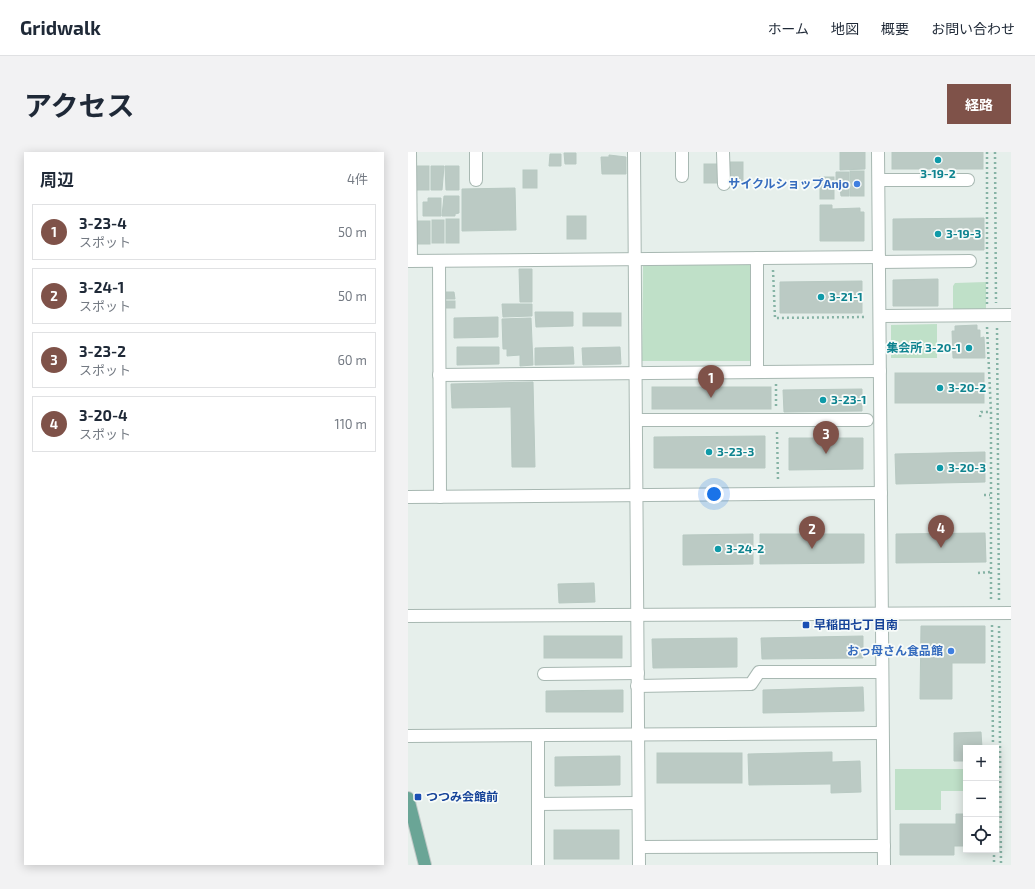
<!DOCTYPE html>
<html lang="ja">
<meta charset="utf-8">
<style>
body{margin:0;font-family:"Exo 2","Noto Sans JP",sans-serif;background:#f2f2f3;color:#1f2937}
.controls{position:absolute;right:12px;bottom:12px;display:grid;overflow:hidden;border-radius:0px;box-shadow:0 2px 10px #0003}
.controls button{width:36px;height:36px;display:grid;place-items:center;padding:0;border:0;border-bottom:1px solid #e0e1e3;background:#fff;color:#1f2937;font:20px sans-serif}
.you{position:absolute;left:306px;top:342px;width:14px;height:14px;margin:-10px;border:3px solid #fff;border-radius:50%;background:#1a73e8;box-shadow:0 0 0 6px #1a73e833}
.badge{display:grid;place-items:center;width:26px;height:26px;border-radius:50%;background:#7f5249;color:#fff;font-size:13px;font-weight:700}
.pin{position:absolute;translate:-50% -33px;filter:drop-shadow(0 1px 2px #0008)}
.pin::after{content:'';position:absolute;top:21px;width:14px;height:12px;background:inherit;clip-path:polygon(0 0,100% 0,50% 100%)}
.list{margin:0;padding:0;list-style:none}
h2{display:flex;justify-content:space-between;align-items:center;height:52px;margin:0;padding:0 16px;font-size:17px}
h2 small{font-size:13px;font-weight:400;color:#747a83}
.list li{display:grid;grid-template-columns:26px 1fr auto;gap:12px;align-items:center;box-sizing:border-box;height:56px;margin:0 8px 8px;padding:0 8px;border:1px solid #e0e1e3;border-radius:0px}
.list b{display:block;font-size:15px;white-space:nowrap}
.list p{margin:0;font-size:13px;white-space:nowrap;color:#747a83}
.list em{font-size:13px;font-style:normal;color:#747a83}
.icon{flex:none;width:22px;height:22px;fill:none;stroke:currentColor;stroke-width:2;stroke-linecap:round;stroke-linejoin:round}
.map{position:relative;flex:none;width:603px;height:713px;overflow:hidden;border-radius:0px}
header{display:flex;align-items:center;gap:24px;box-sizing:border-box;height:56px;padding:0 20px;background:#fff;border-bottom:1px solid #e0e1e3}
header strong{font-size:19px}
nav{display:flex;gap:22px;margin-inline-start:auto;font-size:14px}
.intro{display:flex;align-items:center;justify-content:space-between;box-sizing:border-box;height:96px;padding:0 24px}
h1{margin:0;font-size:28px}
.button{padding:10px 18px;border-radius:0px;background:#7f5249;color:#fff;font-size:14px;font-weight:700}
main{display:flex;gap:24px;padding:0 24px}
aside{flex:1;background:#fff;border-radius:0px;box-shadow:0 2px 10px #0003}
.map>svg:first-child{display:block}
</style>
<header>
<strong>Gridwalk</strong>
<nav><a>ホーム</a><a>地図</a><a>概要</a><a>お問い合わせ</a></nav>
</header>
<div class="intro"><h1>アクセス</h1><a class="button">経路</a></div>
<main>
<aside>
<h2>周辺<small>4件</small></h2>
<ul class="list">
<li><span class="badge">1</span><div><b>3-23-4</b><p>スポット</p></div><em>50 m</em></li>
<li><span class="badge">2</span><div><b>3-24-1</b><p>スポット</p></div><em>50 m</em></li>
<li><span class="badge">3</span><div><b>3-23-2</b><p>スポット</p></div><em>60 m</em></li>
<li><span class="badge">4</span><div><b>3-20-4</b><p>スポット</p></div><em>110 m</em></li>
</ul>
</aside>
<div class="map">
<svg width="603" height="713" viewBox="0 0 603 713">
<rect width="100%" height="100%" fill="#e6efeb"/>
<!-- green -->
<g fill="#bfe0c8">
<polygon points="344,111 344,209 234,209 235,114"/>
<polygon points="578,130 578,158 545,159 545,134 547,131"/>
<polygon points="529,172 529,206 483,206 483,173"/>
<polygon points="487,617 558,617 558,639 533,639 533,658 487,658"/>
</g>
<!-- building -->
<g fill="#bbcac4" stroke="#b8c9c2">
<polygon points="432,0 457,0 457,17 432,18"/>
<rect x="484" y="0" width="91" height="17"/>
<polygon points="156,1 168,1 168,12 157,12"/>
<polygon points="142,2 153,2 153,14 141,14"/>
<polygon points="201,3 218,5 218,22 194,22 193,5 201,5"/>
<rect x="322" y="10" width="13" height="20"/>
<rect x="296" y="12" width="14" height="19"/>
<rect x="8" y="14" width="13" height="24"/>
<polygon points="23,14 36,14 34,38 23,38"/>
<polygon points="37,14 51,14 51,38 38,38"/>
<rect x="115" y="18" width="14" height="18"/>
<rect x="442" y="19" width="14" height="25"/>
<polygon points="428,20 441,20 441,44 433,44 432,36 428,36"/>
<rect x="412" y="25" width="14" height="22"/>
<polygon points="107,36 108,78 54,79 54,37"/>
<polygon points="36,44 51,44 51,61 47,62 47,64 34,64"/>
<polygon points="20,46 33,46 33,64 15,64 15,50 20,50"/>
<polygon points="412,53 424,53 424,57 452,56 452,60 456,60 456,89 412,89"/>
<rect x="159" y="64" width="19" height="23"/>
<polygon points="576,66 576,98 485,98 485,67"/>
<rect x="38" y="67" width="13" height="24"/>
<rect x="24" y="68" width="12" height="23"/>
<rect x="9" y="69" width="13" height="23"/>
<polygon points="111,117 124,117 124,150 112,150"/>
<polygon points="530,127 530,154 485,154 485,128"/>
<polygon points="454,129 454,161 372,161 372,130"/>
<polygon points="37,140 46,140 47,147 37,147"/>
<rect x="37" y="149" width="10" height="7"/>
<polygon points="94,152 124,152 124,164 95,165"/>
<polygon points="127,160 165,160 165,174 128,175"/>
<rect x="175" y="161" width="38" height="13"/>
<polygon points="90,165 90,185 46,186 46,166"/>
<polygon points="123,166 125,213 112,214 112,203 99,204 99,197 95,197 94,167"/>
<polygon points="569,173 569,178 572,178 572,186 576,185 577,206 545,206 544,179 547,179 547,174"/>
<polygon points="49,195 91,195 91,212 49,213"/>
<polygon points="165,195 166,212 127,213 127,196"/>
<polygon points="212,195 213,212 175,213 174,196"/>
<rect x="487" y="221" width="89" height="30"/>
<polygon points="125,230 127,315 104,315 103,255 44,256 43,232"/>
<rect x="244" y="235" width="119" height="22"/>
<polygon points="454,237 454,259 376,260 375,238"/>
<polygon points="357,284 357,316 246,316 246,285"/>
<polygon points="381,286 455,286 455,317 381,318"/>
<polygon points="577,300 577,330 488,332 487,302"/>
<polygon points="577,381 578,410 488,411 488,382"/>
<polygon points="345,382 345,412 275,413 275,383"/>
<polygon points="352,382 456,382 456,411 352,412"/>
<polygon points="186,431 187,450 151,451 150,432"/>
<polygon points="513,474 577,474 577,511 544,511 544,547 512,547"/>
<rect x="136" y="484" width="78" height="22"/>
<polygon points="455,484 455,506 354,507 353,486"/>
<polygon points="329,486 329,515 245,516 244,487"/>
<polygon points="455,535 456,559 355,561 355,538"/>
<polygon points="215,538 215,560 138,560 138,539"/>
<polygon points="573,580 574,596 558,596 558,609 546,609 546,581"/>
<polygon points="424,600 424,610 452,609 453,640 423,641 423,632 341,633 340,602"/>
<rect x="249" y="601" width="85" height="30"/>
<polygon points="212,604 212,633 147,634 147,605"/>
<polygon points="548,662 558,662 558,694 546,694 546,703 492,703 492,672 548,672"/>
<rect x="146" y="678" width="65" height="29"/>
</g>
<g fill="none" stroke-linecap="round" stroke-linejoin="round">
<defs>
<g id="minor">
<polyline points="2,0 3,109"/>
<polyline points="68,0 68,28"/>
<polyline points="226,0 231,713"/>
<polyline points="315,0 316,32"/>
<polyline points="470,0 476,713"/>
<polyline points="274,24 274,0"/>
<polyline points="471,28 560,28"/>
<polyline points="349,106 349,220"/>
<polyline points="0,109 471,105"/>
<polyline points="31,109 32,345"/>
<polyline points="471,110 562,109"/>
<polyline points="472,164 603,163"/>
<polyline points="31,223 472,219"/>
<polyline points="228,268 459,268"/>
<polyline points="0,345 473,341"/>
<polyline points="0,464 603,461"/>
<polyline points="136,522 230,521"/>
<polyline points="229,534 343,532 351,520 473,520"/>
<polyline points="0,584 474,581"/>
<polyline points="130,584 130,713"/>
<polyline points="130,652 230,651"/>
<polyline points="231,695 476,694"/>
</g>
<polyline id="major" points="0,646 17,713"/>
</defs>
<!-- minor casing -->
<use href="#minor" stroke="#a8b8b2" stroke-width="14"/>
<!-- major casing -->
<use href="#major" stroke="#c2cac8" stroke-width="14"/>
<!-- path -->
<g stroke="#86b3a5" stroke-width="2.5" stroke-dasharray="2 3" stroke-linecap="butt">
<polyline points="587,0 588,151"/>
<polyline points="365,118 367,166 458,165"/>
<polyline points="579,152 579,0"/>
<polyline points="579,175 583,260 583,450"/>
<polyline points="589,176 591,449"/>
<polyline points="368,232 368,255"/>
<polyline points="572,265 573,260 583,260"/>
<polyline points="369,280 370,328"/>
<polyline points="576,343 582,343"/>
<polyline points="570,421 583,420"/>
<polyline points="584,473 585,596"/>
<polyline points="591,474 593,713"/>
<polyline points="586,698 586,713"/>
</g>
<!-- minor -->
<use href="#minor" stroke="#fff" stroke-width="12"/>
<!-- major -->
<use href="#major" stroke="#6aa596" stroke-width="12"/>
</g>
<!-- markers -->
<g fill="#0f9aa8" stroke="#f7fbf9" stroke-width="1.5">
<circle cx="530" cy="8" r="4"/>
<circle cx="530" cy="82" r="4"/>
<circle cx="413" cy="145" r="4"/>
<circle cx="561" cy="196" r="4"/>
<circle cx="532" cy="236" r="4"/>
<circle cx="415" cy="248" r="4"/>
<circle cx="301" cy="300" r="4"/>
<circle cx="532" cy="316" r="4"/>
<circle cx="310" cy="397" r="4"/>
</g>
<g fill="#3f7fe0" stroke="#f7fbf9" stroke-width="1.5">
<circle cx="449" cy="32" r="4"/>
<circle cx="543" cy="499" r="4"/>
</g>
<g fill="#1a4fb4" stroke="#f7fbf9" stroke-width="1.5">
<rect x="394" y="469" width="8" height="8" rx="2"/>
<rect x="6" y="641" width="8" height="8" rx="2"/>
</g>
<g text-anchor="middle" stroke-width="3.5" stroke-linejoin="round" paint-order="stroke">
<!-- culture labels -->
<g font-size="12" font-weight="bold" fill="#0d838f" stroke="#f7fbf9" text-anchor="start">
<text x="530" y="26" text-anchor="middle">3-19-2</text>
<text x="538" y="86">3-19-3</text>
<text x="421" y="149">3-21-1</text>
<text x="553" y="200" text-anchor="end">集会所 3-20-1</text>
<text x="540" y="240">3-20-2</text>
<text x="423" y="252">3-23-1</text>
<text x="309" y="304">3-23-3</text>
<text x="540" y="320">3-20-3</text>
<text x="318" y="401">3-24-2</text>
</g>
<!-- shop labels -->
<g font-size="12" font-weight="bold" fill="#366cbe" stroke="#f7fbf9" text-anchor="end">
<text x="441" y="36">サイクルショップAnjo</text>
<text x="535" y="503">おっ母さん食品館</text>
</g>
<!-- transit labels -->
<g font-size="12" font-weight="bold" fill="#164399" stroke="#f7fbf9" text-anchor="start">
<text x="406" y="477">早稲田七丁目南</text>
<text x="18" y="649">つつみ会館前</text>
</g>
</g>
</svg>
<div class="controls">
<button>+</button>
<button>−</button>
<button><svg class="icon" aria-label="locate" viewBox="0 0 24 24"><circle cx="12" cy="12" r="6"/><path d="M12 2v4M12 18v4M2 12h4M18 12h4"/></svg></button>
</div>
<div class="you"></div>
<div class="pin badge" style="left:303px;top:246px">1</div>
<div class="pin badge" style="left:404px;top:397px">2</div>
<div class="pin badge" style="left:418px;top:302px">3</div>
<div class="pin badge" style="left:533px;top:396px">4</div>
</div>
</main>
